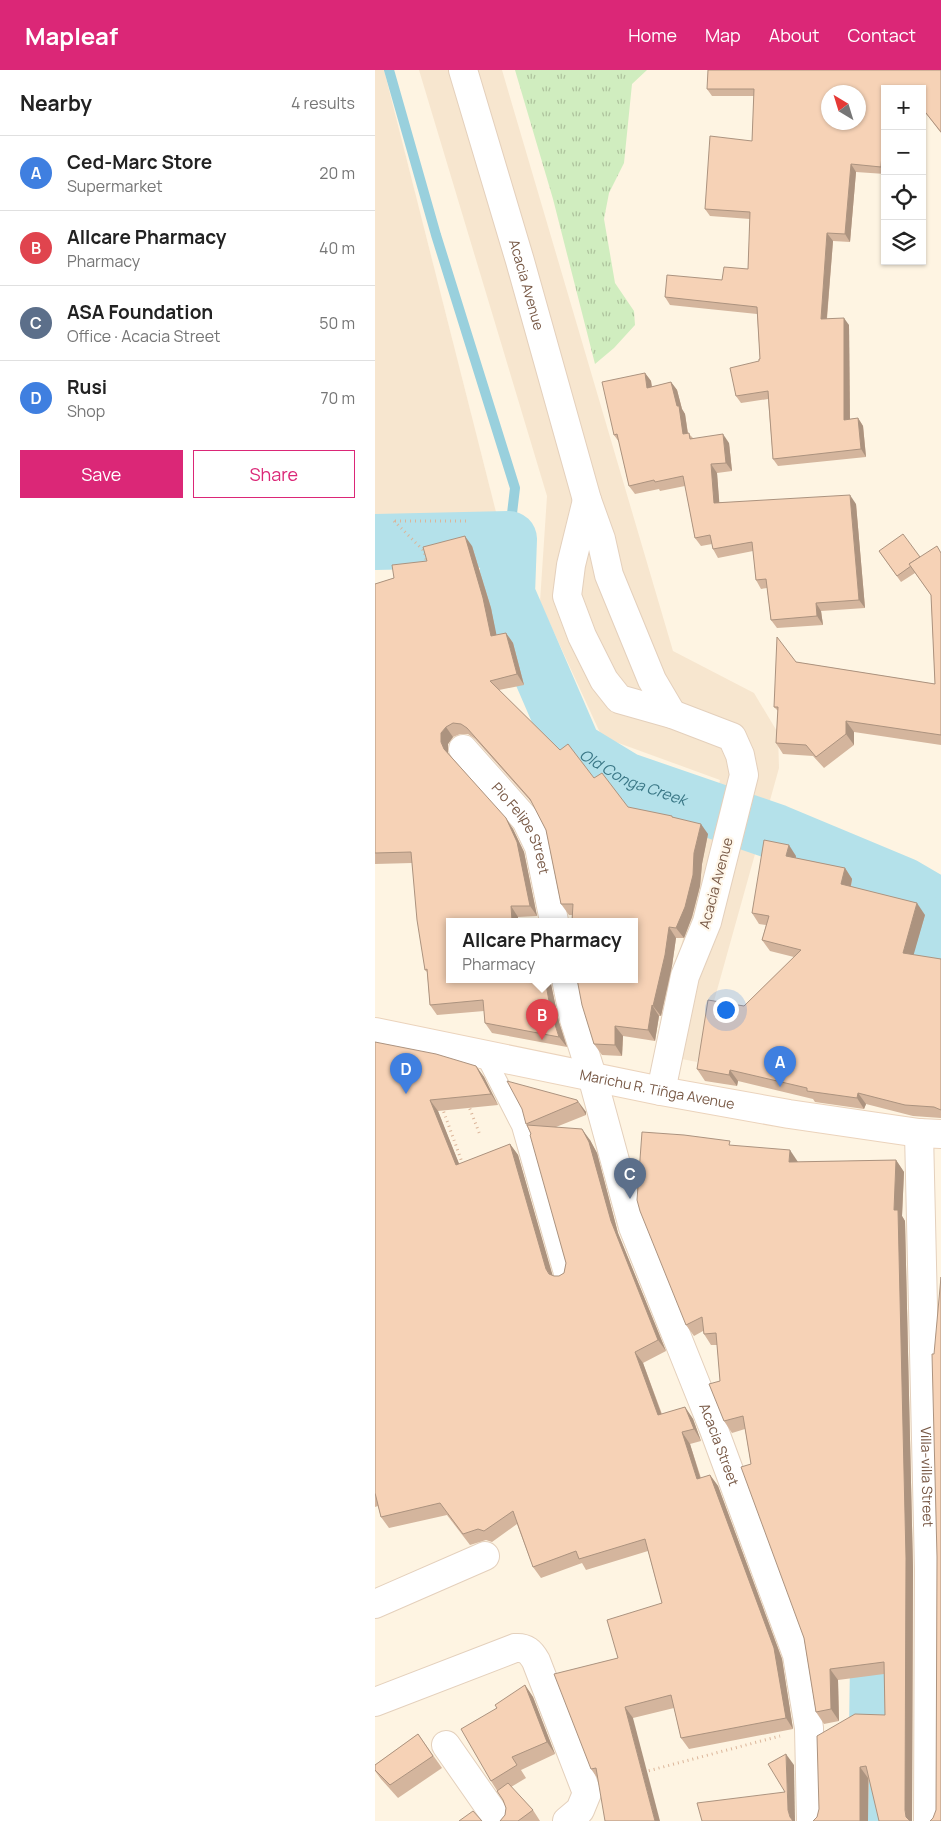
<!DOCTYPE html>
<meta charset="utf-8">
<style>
body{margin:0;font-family:Manrope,sans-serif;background:#f6f6f6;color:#222}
.controls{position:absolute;right:15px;top:15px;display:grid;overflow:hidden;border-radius:0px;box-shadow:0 1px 4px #0004}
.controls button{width:45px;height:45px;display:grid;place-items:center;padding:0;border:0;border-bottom:1px solid #e0e0e0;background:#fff;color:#222;font:25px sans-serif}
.compass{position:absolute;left:446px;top:15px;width:45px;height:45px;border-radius:50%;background:#fff;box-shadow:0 1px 4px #0004;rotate:322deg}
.you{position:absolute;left:350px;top:939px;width:18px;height:18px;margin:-12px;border:4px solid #fff;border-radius:50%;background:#1a73e8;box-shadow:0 0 0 8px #1a73e833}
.badge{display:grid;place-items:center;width:32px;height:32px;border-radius:50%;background:#db2777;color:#fff;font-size:16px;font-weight:700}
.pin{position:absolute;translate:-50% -41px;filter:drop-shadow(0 1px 2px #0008)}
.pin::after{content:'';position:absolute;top:26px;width:18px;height:15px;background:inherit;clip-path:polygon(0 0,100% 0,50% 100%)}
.popup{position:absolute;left:71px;top:848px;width:192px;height:65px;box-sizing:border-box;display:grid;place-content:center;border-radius:0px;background:#fff;filter:drop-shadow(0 1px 4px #0005);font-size:16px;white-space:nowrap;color:#767676}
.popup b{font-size:19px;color:#222}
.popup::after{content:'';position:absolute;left:50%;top:100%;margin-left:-10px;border:10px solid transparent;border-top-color:#fff}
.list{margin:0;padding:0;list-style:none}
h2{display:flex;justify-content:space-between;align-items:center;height:65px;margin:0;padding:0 20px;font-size:21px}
h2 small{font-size:16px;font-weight:400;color:#767676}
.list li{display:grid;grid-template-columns:32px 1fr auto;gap:15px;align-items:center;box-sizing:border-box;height:75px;padding:0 20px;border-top:1px solid #e0e0e0}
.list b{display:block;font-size:19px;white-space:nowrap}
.list p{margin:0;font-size:16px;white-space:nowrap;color:#767676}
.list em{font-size:16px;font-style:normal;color:#767676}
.actions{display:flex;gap:10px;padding:15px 20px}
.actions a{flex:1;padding:11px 0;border:1px solid #db2777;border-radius:0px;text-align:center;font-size:18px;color:#db2777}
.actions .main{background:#db2777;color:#fff}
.icon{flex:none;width:28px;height:28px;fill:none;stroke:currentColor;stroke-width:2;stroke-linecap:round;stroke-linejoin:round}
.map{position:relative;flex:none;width:566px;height:1751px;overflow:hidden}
header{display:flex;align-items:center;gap:30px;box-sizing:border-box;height:70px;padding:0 25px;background:#db2777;color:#fff}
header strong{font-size:24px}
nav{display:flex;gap:28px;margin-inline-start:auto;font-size:18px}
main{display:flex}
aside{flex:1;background:#fff}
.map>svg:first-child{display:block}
</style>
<header>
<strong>Mapleaf</strong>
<nav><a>Home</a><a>Map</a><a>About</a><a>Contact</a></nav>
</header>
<main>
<aside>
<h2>Nearby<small>4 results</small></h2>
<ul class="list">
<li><span class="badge" style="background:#3f7fe0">A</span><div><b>Ced-Marc Store</b><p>Supermarket</p></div><em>20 m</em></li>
<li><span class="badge" style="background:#e0444e">B</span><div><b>Allcare Pharmacy</b><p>Pharmacy</p></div><em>40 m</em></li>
<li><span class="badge" style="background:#5c6f8a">C</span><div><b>ASA Foundation</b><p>Office · Acacia Street</p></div><em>50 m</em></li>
<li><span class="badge" style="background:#3f7fe0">D</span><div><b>Rusi</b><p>Shop</p></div><em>70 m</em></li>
</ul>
<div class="actions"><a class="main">Save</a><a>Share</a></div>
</aside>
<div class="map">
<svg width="566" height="1751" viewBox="0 0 566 1751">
<defs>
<pattern id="grass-tufts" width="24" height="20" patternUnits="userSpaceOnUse" patternTransform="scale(1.25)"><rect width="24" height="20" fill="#d0edbf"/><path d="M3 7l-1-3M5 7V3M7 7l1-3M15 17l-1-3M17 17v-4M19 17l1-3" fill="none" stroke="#aec39d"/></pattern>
</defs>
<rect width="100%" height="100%" fill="#fef4e2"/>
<!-- residential -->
<g fill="#f7e6cf">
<polygon points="0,0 9,0 122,446 53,455 0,458"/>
<polygon points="44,0 127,0 298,581 379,623 403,663 404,698 322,992 281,984 345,710 227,667 165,532 172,426"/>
</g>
<!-- grass -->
<polygon fill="url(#grass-tufts)" points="140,0 272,0 257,14 249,93 234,123 229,149 240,213 259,241 260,255 239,278 220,294 178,129"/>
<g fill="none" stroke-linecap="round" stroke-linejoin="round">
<!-- stream -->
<polyline stroke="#99d0dd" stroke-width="10" points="14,0 61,165 140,418 134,469"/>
<!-- river -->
<g stroke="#b4e1ea" stroke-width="56">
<path id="s1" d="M0,472L134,469L132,524L199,679L250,710L401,762L528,815L566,837"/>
<polyline points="518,959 521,948 551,873 566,855"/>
<polyline points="504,1527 502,1660 508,1751"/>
</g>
<defs>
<polyline id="service" points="109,984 146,1056 189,1207"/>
<g id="minor">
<path id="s2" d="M88,679L151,750L164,777L179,851"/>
<path id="s3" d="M191,909L199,949L217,1006L258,1157L338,1357L422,1585L434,1658L436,1751"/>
<path id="s4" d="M544,1063L554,1499L553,1751"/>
<polyline points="0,1534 110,1486"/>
<path d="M0,1632L140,1578C151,1577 156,1582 161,1591L212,1723L205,1740L192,1751"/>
<polyline points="71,1675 124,1751"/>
</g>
<g id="tertiary">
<path id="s5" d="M88,0L145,191L212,430L226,469L234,505L277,610L297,644"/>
<polyline points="212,430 196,495 192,526 207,566 229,610 244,629 297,644 357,667 365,685 369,705 332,852 310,906 286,1021"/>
</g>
<g id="secondary">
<path id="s6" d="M0,962L286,1021L414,1044L544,1063L566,1064"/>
</g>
</defs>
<!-- service casing -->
<use href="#service" stroke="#e4d0bc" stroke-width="20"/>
<!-- minor casing -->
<use href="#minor" stroke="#e4d0bc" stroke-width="30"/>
<!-- tertiary casing -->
<use href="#tertiary" stroke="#e4d0bc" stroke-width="30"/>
<!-- secondary casing -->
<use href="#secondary" stroke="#ebd3bc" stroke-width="30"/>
<!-- path -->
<g stroke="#dbb59a" stroke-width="3" stroke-dasharray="1 4" stroke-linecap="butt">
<polyline points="19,451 49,481 52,494"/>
<polyline points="20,451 91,451"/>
<polyline points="93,1034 105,1065"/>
<polyline points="67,1037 88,1095"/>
<polyline points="269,1702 405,1666"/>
</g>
<!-- service -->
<use href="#service" stroke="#fff" stroke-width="18"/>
<!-- minor -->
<use href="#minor" stroke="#fff" stroke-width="28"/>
<!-- tertiary -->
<use href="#tertiary" stroke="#fff" stroke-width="28"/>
<!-- secondary -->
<use href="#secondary" stroke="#fff" stroke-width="28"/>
</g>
<!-- wall -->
<g fill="#d4b59d">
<polygon points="566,0 566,63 549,41 547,92 510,19 510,104 481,102 475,172 458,171 452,249 474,255 475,349 483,348 488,356 491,387 403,396 398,389 393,329 366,333 361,326 385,289 382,244 295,235 290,227 347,210 373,199 375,149 335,146 330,139 377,71 379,26 337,26 332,19"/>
<polygon points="270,303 276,311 277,317 296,312 302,320 307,339 310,344 313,363 318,368 354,373 357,401 342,403 344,432 481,434 490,538 446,541 448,555 402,558 396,550 392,518 386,519 381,510 378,481 343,488 338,479 337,474 326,476 320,468 310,416 285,421 284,419 260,424 254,416 244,372 239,365"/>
<polygon points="97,476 116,538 121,565 131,563 138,573 149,615 124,620 185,680 219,708 253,737 299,748 333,764 327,794 325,816 317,847 309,868 301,868 297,896 286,946 284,946 280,971 248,966 247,986 227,985 219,974 197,845 194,845 186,834 171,760 158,734 100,669 93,664 85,664 78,667 73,674 73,683 138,759 149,782 162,846 143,847 74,909 176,914 184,952 192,977 117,963 110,953 109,941 62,945 55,935 52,902 50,900 37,793 0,794 0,514 19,508 52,491"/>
<polygon points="504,481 545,487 566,482 566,675 479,662 479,675 449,698 438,686 408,684 401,673 403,641 399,637 421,592 560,614 556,525 540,503 526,512"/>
<polygon points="421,786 421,788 470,798 477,809 476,816 550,845 538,885 566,889 566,1048 538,1046 491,1034 489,1039 440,1032 438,1029 363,1011 362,1016 330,1011 322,999 369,936 419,887 395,881 387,870 391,855 384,854 377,843"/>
<polygon points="0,972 101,996 109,1007 123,1035 63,1041 84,1094 135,1074 143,1085 177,1205 179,1206 184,1206 189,1203 191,1193 156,1064 151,1054 202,1030 211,1042 211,1045 181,1057 215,1070 222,1083 243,1163 291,1281 268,1293 287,1344 310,1337 318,1349 326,1371 315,1374 326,1408 335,1405 343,1416 407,1589 418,1659 314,1679 306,1668 299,1638 258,1648 223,1709 216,1699 243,1588 287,1533 273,1481 211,1500 207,1493 166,1508 158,1497 142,1454 117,1472 111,1470 95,1475 72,1445 14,1458 6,1447 3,1436 0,1437"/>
<polygon points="358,1075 423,1092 521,1090 529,1102 527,1146 530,1151 538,1499 537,1751 494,1708 493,1751 438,1751 442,1747 510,1645 509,1604 463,1610 464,1651 449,1654 441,1642 429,1568 376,1394 370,1359 357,1363 349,1351 342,1275 336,1275 329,1264 328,1261 319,1266 311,1255"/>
<polygon points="150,1615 158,1627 180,1684 146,1700 151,1708 136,1717 158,1740 165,1751 125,1751 130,1745 131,1738 128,1730 116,1711 122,1638"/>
<polygon points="43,1664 67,1698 23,1728 6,1709 0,1701 0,1695"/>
</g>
<!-- shaded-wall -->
<g fill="#ac937f">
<polygon points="547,38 549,41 547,92"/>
<polygon points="507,84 510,87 510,102 506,97"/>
<polygon points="476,94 481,102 475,172 470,164"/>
<polygon points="452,163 458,171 451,257 446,249"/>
<polygon points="469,248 474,255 475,357 469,350"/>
<polygon points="270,303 276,311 278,326 272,318"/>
<polygon points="296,312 302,320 307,339 310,344 314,372 308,364"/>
<polygon points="483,348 488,356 491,387 486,379"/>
<polygon points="348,364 354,373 357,401 351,393"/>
<polygon points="336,394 342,403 345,441 339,433"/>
<polygon points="475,425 481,434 490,538 484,530"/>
<polygon points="90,466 97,476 116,538 124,577 116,566"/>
<polygon points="441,533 446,541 448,555 442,546"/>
<polygon points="131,563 138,573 149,615 142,604"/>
<polygon points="471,651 479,662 479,675 471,664"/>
<polygon points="71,657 78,667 73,674 73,683 76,689 69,679 66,672 66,663"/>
<polygon points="131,748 138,759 149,782 162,846 155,836"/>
<polygon points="326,754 333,764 327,794 325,816 317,847 309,868 301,858"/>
<polygon points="414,775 421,786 419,797 411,786"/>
<polygon points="470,798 477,809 474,825 466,814"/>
<polygon points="542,833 550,845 536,894 528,883"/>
<polygon points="136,836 143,847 143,851 137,851"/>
<polygon points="294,857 301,868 297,896 286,946 278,936"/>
<polygon points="170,909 172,909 176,914 184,952 192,977 184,967 176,942"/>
<polygon points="277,935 284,946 280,971 273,960"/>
<polygon points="240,956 248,966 247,986 240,975"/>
<polygon points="101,996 109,1007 123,1035 116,1024"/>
<polygon points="355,1000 363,1011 362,1016 354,1005"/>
<polygon points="483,1023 491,1034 489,1039 482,1028"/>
<polygon points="55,1030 63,1041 89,1106 81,1095"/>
<polygon points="202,1030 211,1042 211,1045 203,1032"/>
<polygon points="207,1059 215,1070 222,1083 243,1163 291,1281 283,1270 236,1151"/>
<polygon points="135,1074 143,1085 179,1210 171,1199"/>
<polygon points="415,1080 423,1092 414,1092"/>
<polygon points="521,1090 529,1102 527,1146 530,1151 538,1499 537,1751 534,1751 531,1747 530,1740 519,1140"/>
<polygon points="260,1282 268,1293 291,1357 283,1345"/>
<polygon points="310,1337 318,1349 326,1371 319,1359"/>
<polygon points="307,1362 315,1374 329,1420 322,1409"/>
<polygon points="335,1405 343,1416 407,1589 418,1659 411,1648"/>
<polygon points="455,1599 463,1610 464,1651 456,1639"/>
<polygon points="150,1615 158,1627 180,1684 172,1672"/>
<polygon points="250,1637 258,1648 285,1751 280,1751"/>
<polygon points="411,1684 419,1695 420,1751 417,1751 415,1747 413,1740"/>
<polygon points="485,1697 493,1708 493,1751 485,1751"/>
</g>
<!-- building -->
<g fill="#f6d2b6" stroke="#ac937f" fill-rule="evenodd">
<path d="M333,0H566V62L547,38V19H510V84H507L506,97L476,94L470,164L452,163L446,249L469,248V350L483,348L486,379L398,389L393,321L361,326L355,298L384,291V289H385L382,237L290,227L292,205L347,210L349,197L373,199L375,142L330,139L335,66L377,71L379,19H332ZM454,22H484V52H454Z"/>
<polygon points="270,303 272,318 296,312 302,336 304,336 308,364 314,363 315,369 348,364 351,393 336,394 339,433 475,425 484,530 441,533 442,546 396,550 391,509 381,510 377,472 338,479 335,465 320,468 308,406 280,412 279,410 254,416 242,364 239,365 227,312"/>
<polygon points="528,464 545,487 534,494 536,496 522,506 504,481"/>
<polygon points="90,466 108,528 116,566 131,563 142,604 115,611 185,680 193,674 219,708 227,703 253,737 297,746 297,747 326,754 319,783 318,805 310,837 301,858 294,857 290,885 278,936 277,935 273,960 240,956 240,975 219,974 207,935 202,909 260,909 260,851 197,851 198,834 186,834 171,760 155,729 92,658 86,654 78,653 71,657 66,663 66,672 69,679 131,748 142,772 155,836 136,836 137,851 74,851 74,909 170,909 176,942 184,967 110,953 108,930 55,935 52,899 50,900 42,850 36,782 0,783 0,514 19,508 17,495 52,491 48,477"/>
<polygon points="562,476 566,483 566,665 471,651 471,664 441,687 431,675 401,673 403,637 399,637 402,567 421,592 560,614 556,525 534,494"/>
<polygon points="389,770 414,775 411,786 470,798 466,814 542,833 528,883 566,889 566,1040 559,1037 530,1035 483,1023 482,1028 432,1021 432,1018 355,1000 354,1005 322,999 333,930 369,936 426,880 387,870 394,846 377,843"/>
<polygon points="0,972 61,984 101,996 116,1024 55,1030 81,1095 135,1074 171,1199 174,1204 179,1206 184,1206 189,1203 191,1193 155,1065 156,1064 152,1055 207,1059 214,1072 236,1151 283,1270 260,1282 283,1345 310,1337 319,1359 307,1362 322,1409 335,1405 399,1578 411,1648 306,1668 296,1625 250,1637 280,1751 230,1751 221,1698 216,1699 179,1604 243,1588 232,1550 287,1533 270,1469 204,1489 201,1481 158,1497 138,1441 109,1461 103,1459 88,1464 65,1433 6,1447 0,1423"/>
<polygon points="132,1011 202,1030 203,1032 151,1054 147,1039"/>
<polygon points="267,1062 309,1065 355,1071 354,1075 415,1080 414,1092 521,1090 519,1140 523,1140 531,1488 530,1740 531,1747 535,1751 504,1751 491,1696 485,1697 485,1751 438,1751 442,1747 444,1739 442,1666 480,1644 510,1645 509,1592 455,1599 456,1639 441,1642 429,1568 366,1397 376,1394 368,1346 349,1351 334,1314 345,1311 341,1263 329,1264 327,1247 311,1255 265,1141 262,1130"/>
<polygon points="566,1207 566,1751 555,1751 558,1748 561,1740 562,1487 557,1284 559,1284"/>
<polygon points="150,1615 172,1672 137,1687 142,1695 116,1711 86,1659 122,1638 120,1635"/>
<polygon points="43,1664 58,1686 15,1715 0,1700 0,1695"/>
<polygon points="411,1684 413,1740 415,1747 418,1751 327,1751 322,1733 410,1722 393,1694"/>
<polygon points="133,1713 158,1740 143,1751 125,1751 130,1745 131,1738 128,1730 122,1721"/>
<polygon points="98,1741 107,1751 84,1751"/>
</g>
<g text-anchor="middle" stroke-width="4.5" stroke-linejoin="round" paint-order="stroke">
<!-- street labels -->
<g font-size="14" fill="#785946" stroke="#fff7ea">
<text dy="5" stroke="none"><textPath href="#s5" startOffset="224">Acacia Avenue</textPath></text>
<text dy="5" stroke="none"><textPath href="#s2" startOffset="100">Pio Felipe Street</textPath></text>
<text transform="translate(341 813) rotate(-75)" y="5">Acacia Avenue</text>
<text dy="5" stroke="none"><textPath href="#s6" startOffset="288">Marichu R. Tiñga Avenue</textPath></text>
<text dy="5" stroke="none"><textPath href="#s3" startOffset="491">Acacia Street</textPath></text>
<text dy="5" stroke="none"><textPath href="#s4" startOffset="344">Villa-villa Street</textPath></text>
</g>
<!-- water labels -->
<g font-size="15" font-style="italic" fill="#3b7887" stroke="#fff7ea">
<text dy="5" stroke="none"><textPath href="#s1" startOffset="424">Old Conga Creek</textPath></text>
</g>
</g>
</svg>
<div class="controls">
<button>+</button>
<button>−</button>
<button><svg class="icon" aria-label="locate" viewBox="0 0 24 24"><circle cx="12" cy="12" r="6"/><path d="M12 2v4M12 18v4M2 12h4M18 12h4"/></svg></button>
<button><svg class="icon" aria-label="layers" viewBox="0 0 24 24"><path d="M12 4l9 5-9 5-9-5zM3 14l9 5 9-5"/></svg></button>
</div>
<svg class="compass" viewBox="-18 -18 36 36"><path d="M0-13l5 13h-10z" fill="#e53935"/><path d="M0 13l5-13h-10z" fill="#767676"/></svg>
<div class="you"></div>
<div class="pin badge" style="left:405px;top:1017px;background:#3f7fe0">A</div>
<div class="pin badge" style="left:167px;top:970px;background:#e0444e">B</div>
<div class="popup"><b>Allcare Pharmacy</b>Pharmacy</div>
<div class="pin badge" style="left:255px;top:1129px;background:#5c6f8a">C</div>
<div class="pin badge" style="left:31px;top:1024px;background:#3f7fe0">D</div>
</div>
</main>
